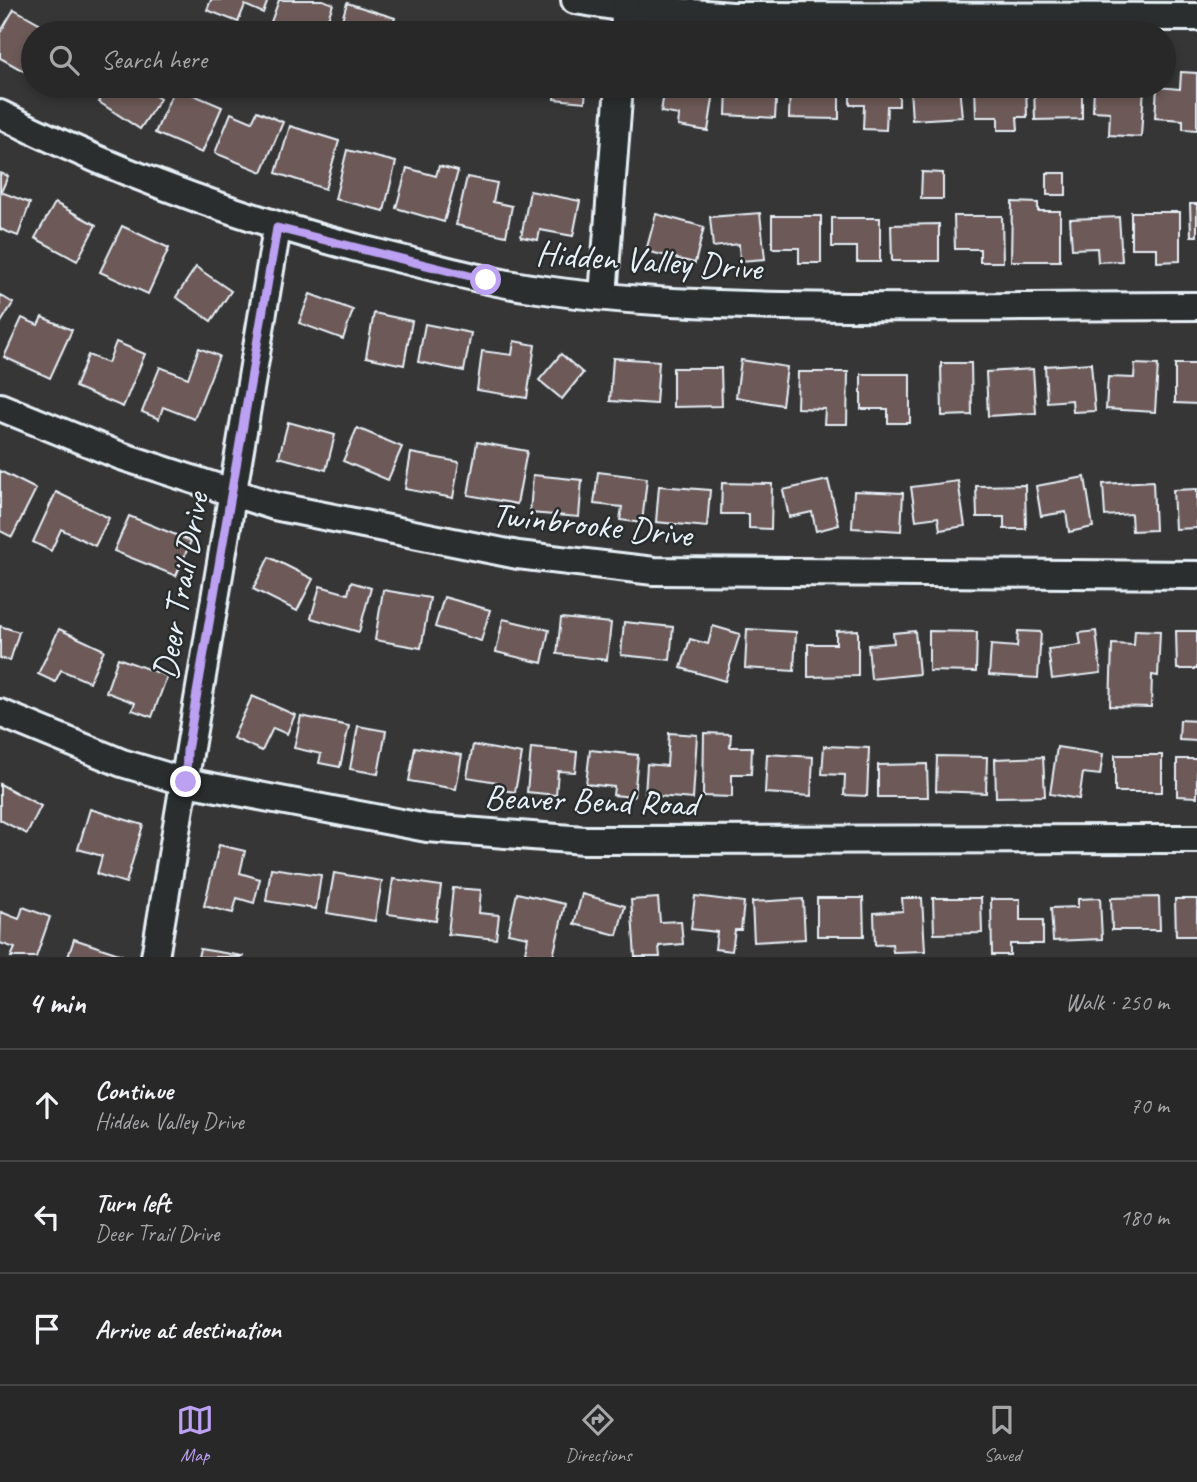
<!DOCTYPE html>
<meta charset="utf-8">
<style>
body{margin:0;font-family:Caveat,sans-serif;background:#313031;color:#f1f3f6}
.stop{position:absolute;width:21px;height:21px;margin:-16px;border:5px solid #bca0f2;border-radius:50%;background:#fff}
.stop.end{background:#bca0f2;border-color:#fff;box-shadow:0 2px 7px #0008}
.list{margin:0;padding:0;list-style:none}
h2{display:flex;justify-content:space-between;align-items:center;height:91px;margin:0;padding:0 28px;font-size:30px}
h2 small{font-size:23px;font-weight:400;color:#a5a6a8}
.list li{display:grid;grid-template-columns:46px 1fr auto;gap:21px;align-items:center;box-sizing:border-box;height:112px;padding:0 28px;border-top:2px solid #454446}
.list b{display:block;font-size:26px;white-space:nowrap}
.list p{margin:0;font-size:23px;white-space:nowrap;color:#a5a6a8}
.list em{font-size:23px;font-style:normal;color:#a5a6a8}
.icon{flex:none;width:38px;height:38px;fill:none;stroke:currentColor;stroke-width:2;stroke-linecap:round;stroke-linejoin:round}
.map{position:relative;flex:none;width:1197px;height:957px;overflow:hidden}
.search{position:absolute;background:#292829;box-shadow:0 4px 10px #0003;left:21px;right:21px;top:21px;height:77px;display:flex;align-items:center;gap:18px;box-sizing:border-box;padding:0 24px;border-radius:38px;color:#a5a6a8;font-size:26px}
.sheet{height:427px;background:#292829}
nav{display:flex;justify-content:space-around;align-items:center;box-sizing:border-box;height:98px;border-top:2px solid #454446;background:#292829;font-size:19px;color:#a5a6a8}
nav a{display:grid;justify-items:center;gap:4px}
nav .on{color:#bca0f2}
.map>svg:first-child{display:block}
</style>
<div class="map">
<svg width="1197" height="957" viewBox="0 0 1197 957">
<rect width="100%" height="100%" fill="#373637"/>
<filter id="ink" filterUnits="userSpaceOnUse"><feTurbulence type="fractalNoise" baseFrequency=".0143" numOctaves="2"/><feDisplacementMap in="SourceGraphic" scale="14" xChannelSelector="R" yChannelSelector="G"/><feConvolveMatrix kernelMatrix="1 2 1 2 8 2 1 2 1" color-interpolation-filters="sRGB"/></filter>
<g filter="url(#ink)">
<!-- building -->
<g fill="#6d5a59" stroke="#e8f1f8" stroke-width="2">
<polygon points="211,0 268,0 263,13 245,5 238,22 207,10"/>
<polygon points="279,0 323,0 333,4 323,33 267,33"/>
<polygon points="347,3 395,18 390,33 338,33"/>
<polygon points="14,9 55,32 33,33 31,75 0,58 0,33"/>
<polygon points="406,26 448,33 405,33"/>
<polygon points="1181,72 1197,73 1197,130 1183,129 1183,120 1155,118 1157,87 1180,89"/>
<polygon points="110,86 140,86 160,99 140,129 99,102"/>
<polygon points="467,86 510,86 507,97"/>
<polygon points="555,86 586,86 585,102 554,99"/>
<polygon points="665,86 715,86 708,131 678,126 679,115 661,112"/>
<polygon points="727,86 777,86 775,118 726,115"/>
<polygon points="817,86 839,86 839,119 789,118 790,87"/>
<polygon points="850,86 899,86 899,106 887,106 886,130 863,129 864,105 850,105"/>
<polygon points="939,86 959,86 962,117 912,120 910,89"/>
<polygon points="975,86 1026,86 1027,117 1017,117 1018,130 998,130 998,117 976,117"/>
<polygon points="1057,86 1082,86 1082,119 1035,120 1034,87"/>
<polygon points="1094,86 1144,86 1141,137 1109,135 1110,112 1093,111"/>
<polygon points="175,87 222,107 202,153 155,133"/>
<polygon points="257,111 283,122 262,172 215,153 231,113 252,122"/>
<polygon points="290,126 339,141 325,189 276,173"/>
<polygon points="347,150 396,162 384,211 335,199"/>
<polygon points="439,166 458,171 444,222 396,208 407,168 436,176"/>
<polygon points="922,172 943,173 943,199 921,199"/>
<polygon points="0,173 8,176 1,192 30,203 18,236 0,229"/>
<rect x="1047" y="173" width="19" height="22"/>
<polygon points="467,177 497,183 493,202 512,206 506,236 456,225"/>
<polygon points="530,191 580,201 573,236 540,230 538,240 521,237"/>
<polygon points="1012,202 1038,203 1038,211 1060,211 1060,261 1011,261"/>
<polygon points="55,203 96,225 77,261 35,238"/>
<polygon points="1190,204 1197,204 1197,236 1191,236"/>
<polygon points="1131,212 1180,212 1180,261 1157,262 1157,248 1131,248"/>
<polygon points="760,213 765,259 740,261 739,244 713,247 710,217"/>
<polygon points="656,214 704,227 695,263 646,251"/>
<polygon points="772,216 821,216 821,263 799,263 799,248 772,248"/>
<polygon points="954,216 1002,216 1003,262 980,262 980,249 955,249"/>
<polygon points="1119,217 1122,261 1098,262 1097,248 1072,249 1070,219"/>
<polygon points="832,218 880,218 880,262 857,262 857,247 832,247"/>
<polygon points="939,224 939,261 892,261 891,225"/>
<polygon points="122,226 169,248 148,294 100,272"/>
<polygon points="196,267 231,291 211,321 176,297"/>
<polygon points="310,294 353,310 343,339 299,323"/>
<polygon points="0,295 13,303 0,324"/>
<polygon points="374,313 412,321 404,365 366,357"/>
<polygon points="42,317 72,330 50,378 4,357 22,318 38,325"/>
<polygon points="425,324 471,333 464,371 418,362"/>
<polygon points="514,341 535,345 527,398 477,390 482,351 512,355"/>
<polygon points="116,342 145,354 123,407 75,387 88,355 108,363"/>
<polygon points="199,348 219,356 194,419 163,407 159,419 142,412 160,367 188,378"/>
<polygon points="561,354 583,373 562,399 539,380"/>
<polygon points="613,358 659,361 656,404 610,401"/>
<polygon points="741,360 787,367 782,405 736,397"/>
<polygon points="941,363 971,363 972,415 942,416"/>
<polygon points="1091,363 1095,411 1073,412 1072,400 1047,402 1045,366"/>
<polygon points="1135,364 1158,365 1155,412 1106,409 1108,377 1134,378"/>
<polygon points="1175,364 1197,364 1197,404 1175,403"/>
<polygon points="673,368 721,368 722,406 673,407"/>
<polygon points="1033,369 1036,413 988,416 986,372"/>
<polygon points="798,372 848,372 847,424 824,424 825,409 797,408"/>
<polygon points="861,374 910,374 910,423 888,423 888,409 861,409"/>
<polygon points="288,422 335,435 326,470 279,457"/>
<polygon points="357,428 402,447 388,480 343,461"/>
<polygon points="477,442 527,451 517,504 468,495"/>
<polygon points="411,453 459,462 453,498 405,489"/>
<polygon points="0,471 36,489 12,537 0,531"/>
<polygon points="598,472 647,478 642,523 620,520 622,507 594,504"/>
<polygon points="533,475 582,480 579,517 530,513"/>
<polygon points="1085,477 1093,527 1069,532 1066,512 1041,516 1036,486"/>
<polygon points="828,480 839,525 816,531 812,512 789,517 783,490"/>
<polygon points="958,481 965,526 940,530 938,517 916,520 911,487"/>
<polygon points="1153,481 1155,530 1132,531 1131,514 1105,516 1103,484"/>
<polygon points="722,483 772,484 771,529 749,528 749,514 721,514"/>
<polygon points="1025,485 1026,529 1004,529 1004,517 977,517 976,486"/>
<polygon points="659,486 710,490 707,527 656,522"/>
<polygon points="1197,489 1197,528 1175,529 1173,490"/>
<polygon points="854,491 903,493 901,531 852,528"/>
<polygon points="56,492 109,518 95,546 61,529 51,551 33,542"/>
<polygon points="129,516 191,541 176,576 114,551"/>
<polygon points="269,557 313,579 297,611 253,589"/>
<polygon points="351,582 371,588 359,632 311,618 320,586 348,594"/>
<polygon points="383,590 430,598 421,648 375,640"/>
<polygon points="444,597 490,610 481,641 435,627"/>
<polygon points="561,618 611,623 607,660 557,654"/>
<polygon points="503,619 549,630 542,663 496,652"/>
<polygon points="624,622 673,627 670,660 621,655"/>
<polygon points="0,626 19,632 10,661 0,658"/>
<polygon points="713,626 740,634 725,681 681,668 690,639 708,644"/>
<polygon points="59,629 104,650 89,682 61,670 55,682 38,674"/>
<polygon points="747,629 796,632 794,671 745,668"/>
<polygon points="858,630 858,676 808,677 808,644 836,644 836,631"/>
<polygon points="1135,630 1160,631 1158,676 1152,675 1151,707 1110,706 1112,644 1134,645"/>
<polygon points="915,631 919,674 871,679 868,645 894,643 893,633"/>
<polygon points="929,631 977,632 976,672 929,671"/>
<polygon points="1018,631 1041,632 1038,678 989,675 991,645 1017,647"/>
<polygon points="1096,631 1101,673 1052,679 1048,649 1081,645 1079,633"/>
<polygon points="1176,631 1197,631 1197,669 1177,669"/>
<polygon points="118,658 167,676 152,717 132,710 135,703 106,692"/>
<polygon points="252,696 295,715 287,734 273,728 262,751 233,738"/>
<polygon points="301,716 349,726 340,767 319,763 321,754 294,748"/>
<polygon points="1180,720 1197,721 1197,741 1179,740"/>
<polygon points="358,726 386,731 378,774 350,769"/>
<polygon points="669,733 697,735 693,799 645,795 647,764 667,766"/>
<polygon points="704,733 731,734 730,747 752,747 751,774 732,774 732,797 703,796"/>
<polygon points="473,745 522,754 515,792 496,789 497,782 467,777"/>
<polygon points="824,746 869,748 867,796 844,795 845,775 822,774"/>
<polygon points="415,747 462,755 456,789 409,781"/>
<polygon points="1057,747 1103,754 1100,775 1083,773 1079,799 1050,794"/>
<polygon points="531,748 577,752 575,772 558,771 556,795 527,792"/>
<polygon points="590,750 638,755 634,797 613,795 614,787 586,784"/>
<polygon points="767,754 813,757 811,796 765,793"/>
<rect x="1115" y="755" width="47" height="37"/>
<polygon points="937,756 987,757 986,793 936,791"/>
<polygon points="1043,757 1045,796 996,797 995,759"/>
<polygon points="1177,759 1197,759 1197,797 1177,796"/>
<polygon points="927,764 928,797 878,797 878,765"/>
<polygon points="0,784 41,806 27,834 0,820"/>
<polygon points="90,809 143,825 126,883 97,874 102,856 78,849"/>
<polygon points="219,845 245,851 240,873 260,879 254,903 237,898 233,913 204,906"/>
<polygon points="271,868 321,875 316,909 266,901"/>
<polygon points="334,873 382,881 375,921 327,913"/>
<polygon points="393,879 441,886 436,921 388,914"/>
<polygon points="453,888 481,890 479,913 499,915 496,939 448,934"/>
<polygon points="517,893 565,904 553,957 525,953 528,937 508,933"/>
<polygon points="582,894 625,906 617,935 574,924"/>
<polygon points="695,896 744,902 741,930 735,930 732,951 715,949 717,932 691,929"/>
<polygon points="1159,897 1160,930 1112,930 1111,898"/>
<polygon points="658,898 660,922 681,921 683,944 659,946 660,957 635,957 631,900"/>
<polygon points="817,898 863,898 864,936 817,936"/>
<polygon points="902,898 922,898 925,951 893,952 892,944 875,945 874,913 903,911"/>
<polygon points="933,898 981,898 982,933 934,934"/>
<polygon points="1100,898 1102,939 1053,941 1051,908 1078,907 1078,899"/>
<polygon points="803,899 805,939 754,942 752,902"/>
<polygon points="991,899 1020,899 1020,920 1043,920 1043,944 1010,944 1010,955 992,955"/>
<polygon points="1175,899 1197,899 1197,936 1176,936"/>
<polygon points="23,907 50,917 36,957 11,957 15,948 0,943 1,912 19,919"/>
<polygon points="74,939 122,955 122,957 68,957"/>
<polygon points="200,949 243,956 243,957 198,957"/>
</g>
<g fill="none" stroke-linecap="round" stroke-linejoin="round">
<defs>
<g id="minor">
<polyline points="575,0 626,8 732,16 1197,17"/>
<polyline points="624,33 626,0"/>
<path d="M0,114C131,180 263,226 405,260C449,271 493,283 538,289C619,301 702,304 784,306C921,309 1059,306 1197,306"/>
<polyline points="603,296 619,86"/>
<polyline points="0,407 121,456 274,506 518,555 654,571 1197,575"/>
<polyline points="0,713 122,763 186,782 427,828 584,840 1197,839"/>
<polyline points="155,957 277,228"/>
</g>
</defs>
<!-- minor casing -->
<use href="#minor" stroke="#e8f1f8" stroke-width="32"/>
<!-- minor -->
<use href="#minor" stroke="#2a2d2e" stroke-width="26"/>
</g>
</g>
<g fill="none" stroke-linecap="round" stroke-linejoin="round" filter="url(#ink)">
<!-- route -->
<polyline stroke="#bca0f2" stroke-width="9" points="186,782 187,751 277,228 486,280"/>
</g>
<g text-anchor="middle" stroke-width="5" stroke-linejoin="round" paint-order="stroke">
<!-- street labels -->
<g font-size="35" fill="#e8f1f8" stroke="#2a2d2e">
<text transform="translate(649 260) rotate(4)" y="12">Hidden Valley Drive</text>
<text transform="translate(592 524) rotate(6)" y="12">Twinbrooke Drive</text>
<text transform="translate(180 586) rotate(-80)" y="12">Deer Trail Drive</text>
<text transform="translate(591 800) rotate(2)" y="12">Beaver Bend Road</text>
</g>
</g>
</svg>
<div class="stop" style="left:486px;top:280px"></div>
<div class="stop end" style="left:186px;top:782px"></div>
<div class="search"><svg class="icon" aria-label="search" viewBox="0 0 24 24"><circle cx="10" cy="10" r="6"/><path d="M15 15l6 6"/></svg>Search here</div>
</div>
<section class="sheet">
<h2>4 min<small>Walk · 250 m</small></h2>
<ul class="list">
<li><svg class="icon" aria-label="ahead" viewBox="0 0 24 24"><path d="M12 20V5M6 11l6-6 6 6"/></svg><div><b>Continue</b><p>Hidden Valley Drive</p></div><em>70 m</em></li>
<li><svg class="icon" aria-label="left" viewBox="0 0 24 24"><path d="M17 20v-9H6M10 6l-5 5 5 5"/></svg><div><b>Turn left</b><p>Deer Trail Drive</p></div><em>180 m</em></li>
<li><svg class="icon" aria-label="arrive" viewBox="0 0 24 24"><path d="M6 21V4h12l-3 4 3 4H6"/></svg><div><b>Arrive at destination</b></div></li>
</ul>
</section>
<nav>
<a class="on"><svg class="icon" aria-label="map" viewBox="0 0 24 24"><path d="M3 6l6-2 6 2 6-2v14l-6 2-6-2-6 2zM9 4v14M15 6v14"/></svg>Map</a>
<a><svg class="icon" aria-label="directions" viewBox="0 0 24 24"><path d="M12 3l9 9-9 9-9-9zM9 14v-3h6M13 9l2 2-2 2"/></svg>Directions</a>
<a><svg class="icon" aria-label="saved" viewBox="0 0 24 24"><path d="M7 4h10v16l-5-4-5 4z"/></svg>Saved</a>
</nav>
